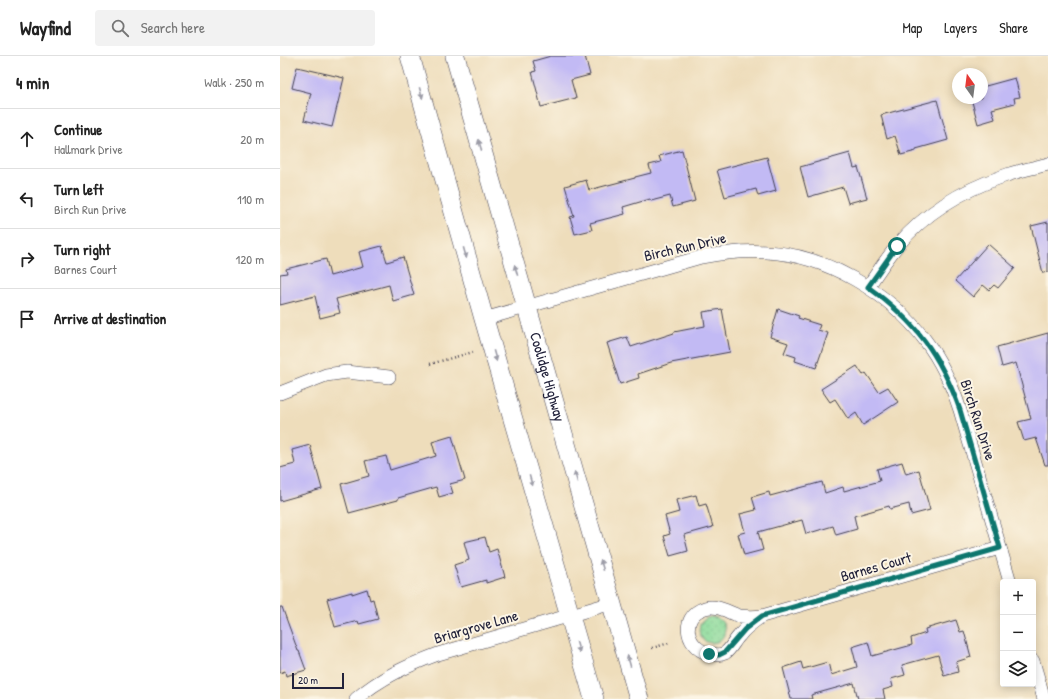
<!DOCTYPE html>
<meta charset="utf-8">
<style>
body{margin:0;font-family:"Patrick Hand",sans-serif;background:#f2f2f2;color:#222}
.controls{position:absolute;right:12px;bottom:12px;display:grid;overflow:hidden;border-radius:4px;box-shadow:0 2px 10px #0003}
.controls button{width:36px;height:36px;display:grid;place-items:center;padding:0;border:0;border-bottom:1px solid #e0e0e0;background:#fff;color:#222;font:20px sans-serif}
.compass{position:absolute;left:672px;top:12px;width:36px;height:36px;border-radius:50%;background:#fff;box-shadow:0 2px 10px #0003;rotate:346deg}
.scale{position:absolute;left:12px;bottom:10px;width:52px;box-sizing:border-box;padding-left:4px;border:2px solid #22223b;border-top:0;font-size:11px;line-height:14px;white-space:nowrap;color:#22223b;-webkit-text-stroke:3px #fcf5e5;paint-order:stroke}
.stop{position:absolute;width:12px;height:12px;margin:-9px;border:3px solid #0f766e;border-radius:50%;background:#fff}
.stop.end{background:#0f766e;border-color:#fff;box-shadow:0 1px 4px #0008}
.list{margin:0;padding:0;list-style:none}
h2{display:flex;justify-content:space-between;align-items:center;height:52px;margin:0;padding:0 16px;font-size:17px}
h2 small{font-size:13px;font-weight:400;color:#767676}
.list li{display:grid;grid-template-columns:26px 1fr auto;gap:12px;align-items:center;box-sizing:border-box;height:60px;padding:0 16px;border-top:1px solid #e0e0e0}
.list b{display:block;font-size:15px;white-space:nowrap}
.list p{margin:0;font-size:13px;white-space:nowrap;color:#767676}
.list em{font-size:13px;font-style:normal;color:#767676}
.icon{flex:none;width:22px;height:22px;fill:none;stroke:currentColor;stroke-width:2;stroke-linecap:round;stroke-linejoin:round}
.map{position:relative;flex:none;width:768px;height:643px;overflow:hidden}
header{display:flex;align-items:center;gap:24px;box-sizing:border-box;height:56px;padding:0 20px;background:#fff;border-bottom:1px solid #e0e0e0}
header strong{font-size:19px}
nav{display:flex;gap:22px;margin-inline-start:auto;font-size:14px}
.search{width:280px;height:36px;background:#f2f2f2;display:flex;align-items:center;gap:10px;box-sizing:border-box;padding:0 14px;border-radius:4px;color:#767676;font-size:15px}
main{display:flex}
aside{flex:1;background:#fff}
.map>svg:first-child{display:block}
</style>
<header>
<strong>Wayfind</strong>
<div class="search"><svg class="icon" aria-label="search" viewBox="0 0 24 24"><circle cx="10" cy="10" r="6"/><path d="M15 15l6 6"/></svg>Search here</div>
<nav><a>Map</a><a>Layers</a><a>Share</a></nav>
</header>
<main>
<aside>
<h2>4 min<small>Walk · 250 m</small></h2>
<ul class="list">
<li><svg class="icon" aria-label="ahead" viewBox="0 0 24 24"><path d="M12 20V5M6 11l6-6 6 6"/></svg><div><b>Continue</b><p>Hallmark Drive</p></div><em>20 m</em></li>
<li><svg class="icon" aria-label="left" viewBox="0 0 24 24"><path d="M17 20v-9H6M10 6l-5 5 5 5"/></svg><div><b>Turn left</b><p>Birch Run Drive</p></div><em>110 m</em></li>
<li><svg class="icon" aria-label="right" viewBox="0 0 24 24"><path d="M7 20v-9h11M14 6l5 5-5 5"/></svg><div><b>Turn right</b><p>Barnes Court</p></div><em>120 m</em></li>
<li><svg class="icon" aria-label="arrive" viewBox="0 0 24 24"><path d="M6 21V4h12l-3 4 3 4H6"/></svg><div><b>Arrive at destination</b></div></li>
</ul>
</aside>
<div class="map">
<svg width="768" height="643" viewBox="0 0 768 643">
<defs>
<pattern id="grass-dots" width="8" height="8" patternUnits="userSpaceOnUse"><rect width="8" height="8" fill="#89da9a"/><path d="M2 2h.1M6 6h.1" fill="none" stroke="#76bb86" stroke-width="1.8" stroke-linecap="round"/></pattern>
</defs>
<rect width="100%" height="100%" fill="#fcf5e5"/>
<filter id="ink" filterUnits="userSpaceOnUse"><feTurbulence type="fractalNoise" baseFrequency=".025" numOctaves="2"/><feDisplacementMap in="SourceGraphic" scale="8" xChannelSelector="R" yChannelSelector="G"/><feConvolveMatrix kernelMatrix="1 2 1 2 8 2 1 2 1" color-interpolation-filters="sRGB"/></filter>
<filter id="wash" filterUnits="userSpaceOnUse"><feTurbulence type="fractalNoise" baseFrequency=".012" numOctaves="4" result="noise"/><feDisplacementMap in="SourceGraphic" scale="16" xChannelSelector="R" yChannelSelector="G"/><feGaussianBlur stdDeviation="0.9" result="paint"/><feColorMatrix in="noise" values="0 0 0 0 0 0 0 0 0 0 0 0 0 0 0 0 0 1.4 0 .05"/><feComposite in="paint" operator="in"/></filter>
<g filter="url(#wash)">
<rect width="100%" height="100%" fill="#edb"/>
<!-- grass -->
<circle fill="url(#grass-dots)" stroke="#567e6a" cx="432" cy="574" r="13"/>
<g id="blocks">
<!-- building -->
<g fill="#c2baf4">
<polygon points="271,0 305,0 310,19 291,24 296,42 261,51 252,16 256,15 253,5"/>
<polygon points="17,11 64,22 52,71 24,64 31,37 12,32"/>
<polygon points="735,22 740,41 734,42 735,47 712,53 715,63 698,68 691,42 702,42 702,31"/>
<polygon points="657,44 668,84 636,93 636,95 621,99 615,80 607,83 601,59"/>
<polygon points="402,94 415,145 393,151 390,140 371,145 370,143 343,151 345,158 310,167 312,174 295,178 290,161 294,160 285,130 306,124 309,134 355,122 355,121 371,117 369,109 381,106 379,100"/>
<polygon points="570,97 574,112 578,111 587,142 568,147 563,131 528,141 520,111"/>
<polygon points="487,101 496,135 478,140 476,133 445,141 437,114"/>
<polygon points="768,166 768,216 763,217 751,170"/>
<polygon points="708,188 735,212 718,232 714,229 709,234 703,229 693,241 675,225"/>
<polygon points="102,190 107,206 123,201 134,239 113,245 109,229 56,243 60,257 40,262 35,240 0,249 0,218 7,217 6,213 46,203 50,220 83,211 79,196"/>
<polygon points="442,253 450,296 391,307 358,318 359,322 340,328 327,287 347,281 351,291 394,277 394,276 425,270 423,256"/>
<polygon points="498,253 519,260 518,262 540,269 538,274 548,277 536,312 515,305 516,301 504,297 508,287 490,281"/>
<polygon points="768,277 768,409 765,409 756,382 744,385 738,366 751,363 736,307 722,311 717,291"/>
<polygon points="577,310 583,319 586,317 599,336 608,331 618,346 583,369 576,357 568,363 555,343 550,346 541,333"/>
<polygon points="172,380 185,424 170,428 173,437 159,441 156,431 118,442 118,444 69,457 61,428 89,420 85,405 106,400 110,414 156,400 152,386"/>
<polygon points="30,389 42,433 0,445 0,412 15,408 12,394"/>
<polygon points="622,406 626,418 639,414 650,454 631,459 629,448 610,453 609,450 574,460 577,473 556,479 553,470 526,478 522,464 478,476 483,494 464,499 458,478 465,476 460,458 476,454 472,441 489,436 490,440 542,426 545,437 563,431 564,435 600,425 597,413"/>
<polygon points="416,439 419,450 426,448 433,471 404,479 408,495 390,500 384,480 390,478 385,460 399,456 396,444"/>
<polygon points="205,481 209,496 217,493 225,521 206,527 206,524 181,531 174,509 189,504 184,486"/>
<polygon points="87,533 90,544 93,543 98,563 79,568 78,565 55,571 47,543 72,536 72,538"/>
<polygon points="0,551 2,551 18,595 19,595 26,614 6,620 5,615 0,617"/>
<polygon points="676,564 680,576 684,575 691,601 676,606 678,616 664,620 658,599 622,609 625,619 611,623 613,631 603,634 605,643 578,643 574,627 531,639 532,643 511,643 503,612 521,606 523,613 548,606 551,619 577,611 572,591 588,586 592,600 632,589 631,582 646,577 645,573"/>
</g>
</g>
</g>
<g filter="url(#ink)">
<use href="#blocks" fill-opacity="0" stroke="#413e4e" stroke-width="1"/>
<g fill="none" stroke-linecap="round" stroke-linejoin="round">
<defs>
<g id="minor">
<path d="M588,231C597,217 607,202 618,189C646,156 683,134 724,120C738,115 753,112 768,108"/>
<path d="M204,263L421,201C443,197 465,194 487,196C546,199 610,237 645,284C661,305 672,329 680,354L730,526"/>
<polyline points="0,337 46,319 67,316 109,321"/>
<path d="M482,560C473,566 465,572 459,580C454,585 451,593 445,597C441,599 437,599 433,598C406,596 398,560 425,552C437,548 449,557 460,560C468,561 475,561 482,560L720,492"/>
<polyline points="753,605 764,643"/>
<path d="M76,643C100,622 129,609 158,598L332,547"/>
</g>
<g id="secondary">
<polyline points="130,0 204,263 314,643"/>
<path id="s1" d="M175,0C236,214 299,428 359,643"/>
</g>
</defs>
<!-- minor casing -->
<use href="#minor" stroke="#413e4e" stroke-width="14"/>
<!-- secondary casing -->
<use href="#secondary" stroke="#413e4e" stroke-width="20"/>
<!-- path -->
<g stroke="#413e4e" stroke-width="2.5" stroke-dasharray="1 3" stroke-linecap="butt">
<polyline points="150,308 193,296"/>
<polyline points="372,592 389,587"/>
</g>
<!-- minor -->
<use href="#minor" stroke="#fff" stroke-width="13"/>
<!-- secondary -->
<use href="#secondary" stroke="#fff" stroke-width="19"/>
</g>
<!-- one-way arrows -->
<defs><path id="oneway-solid" d="M-6-.8H1V-3.2L6.5 0L1 3.2V.8H-6Z"/></defs>
<g fill="#9c9ca7">
<use href="#oneway-solid" transform="translate(141 37) rotate(74)"/>
<use href="#oneway-solid" transform="translate(200 89) rotate(-106)"/>
<use href="#oneway-solid" transform="translate(185 197) rotate(74)"/>
<use href="#oneway-solid" transform="translate(236 214) rotate(-106)"/>
<use href="#oneway-solid" transform="translate(215 300) rotate(74)"/>
<use href="#oneway-solid" transform="translate(296 421) rotate(-106)"/>
<use href="#oneway-solid" transform="translate(251 425) rotate(74)"/>
<use href="#oneway-solid" transform="translate(322 509) rotate(-106)"/>
<use href="#oneway-solid" transform="translate(298 591) rotate(74)"/>
<use href="#oneway-solid" transform="translate(349 605) rotate(-106)"/>
</g>
</g>
<g fill="none" stroke-linecap="round" stroke-linejoin="round" filter="url(#ink)">
<!-- route -->
<path stroke="#0f766e" stroke-width="5" d="M429,598L439,599L445,596L465,573L482,560L720,492L680,354C660,298 636,266 588,231L617,190"/>
</g>
<g text-anchor="middle" stroke-width="4" stroke-linejoin="round" paint-order="stroke">
<!-- street labels -->
<g font-size="15" fill="#22223b" stroke="#fcf5e5">
<text transform="translate(405 191) rotate(-13)" y="5">Birch Run Drive</text>
<text dy="5" stroke="none"><textPath href="#s1" startOffset="334">Coolidge Highway</textPath></text>
<text transform="translate(698 364) rotate(72)" y="5">Birch Run Drive</text>
<text transform="translate(596 511) rotate(-16)" y="5">Barnes Court</text>
<text transform="translate(196 571) rotate(-16)" y="5">Briargrove Lane</text>
</g>
</g>
</svg>
<div class="controls">
<button>+</button>
<button>−</button>
<button><svg class="icon" aria-label="layers" viewBox="0 0 24 24"><path d="M12 4l9 5-9 5-9-5zM3 14l9 5 9-5"/></svg></button>
</div>
<svg class="compass" viewBox="-18 -18 36 36"><path d="M0-13l5 13h-10z" fill="#e53935"/><path d="M0 13l5-13h-10z" fill="#767676"/></svg>
<div class="scale">20 m</div>
<div class="stop" style="left:617px;top:190px"></div>
<div class="stop end" style="left:429px;top:598px"></div>
</div>
</main>
